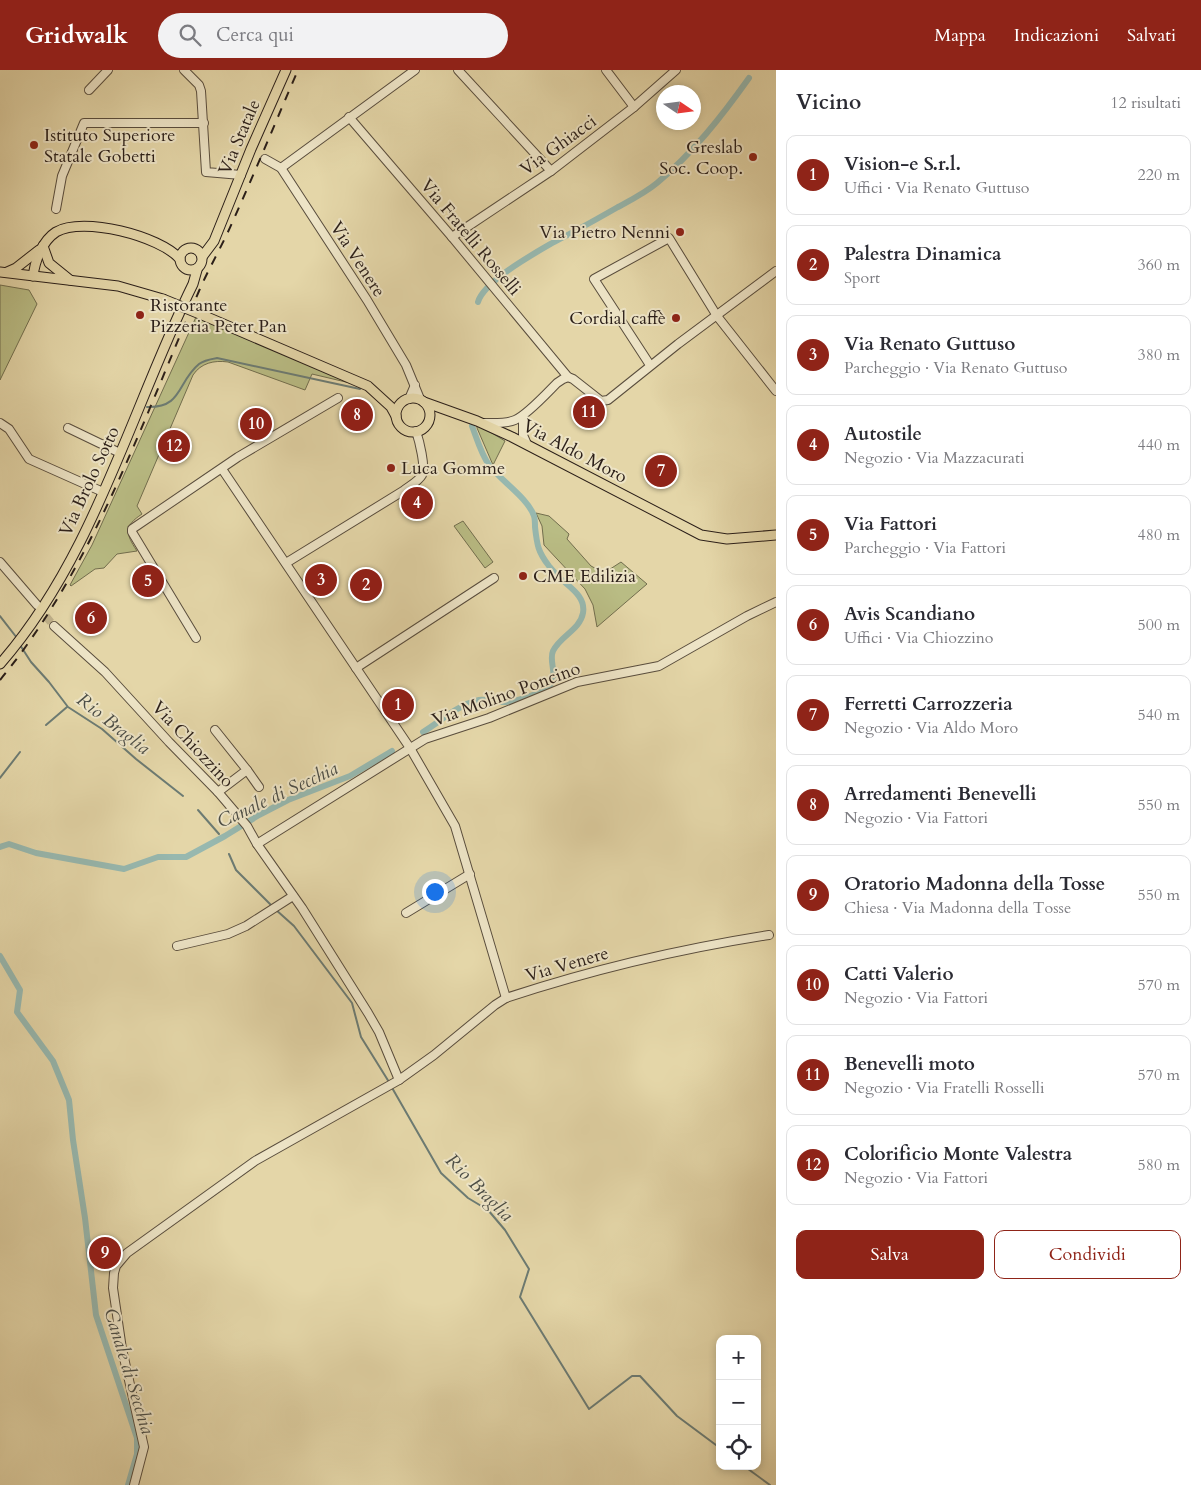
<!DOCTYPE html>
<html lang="it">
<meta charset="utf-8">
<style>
body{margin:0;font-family:Cardo,serif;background:#f2f2f3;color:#2b2b33}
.controls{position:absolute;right:15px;bottom:15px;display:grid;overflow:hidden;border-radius:10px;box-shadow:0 2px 8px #0003}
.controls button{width:45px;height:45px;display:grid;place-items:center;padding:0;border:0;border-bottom:1px solid #e1e1e2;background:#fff;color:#2b2b33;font:25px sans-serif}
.compass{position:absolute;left:656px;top:15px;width:45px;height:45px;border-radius:50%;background:#fff;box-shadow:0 2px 8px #0003;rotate:103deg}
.you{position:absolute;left:434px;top:821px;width:18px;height:18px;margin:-12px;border:4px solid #fff;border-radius:50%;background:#1a73e8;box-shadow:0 0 0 8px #1a73e833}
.badge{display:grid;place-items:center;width:32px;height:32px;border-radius:50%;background:#8f2418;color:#fff;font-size:16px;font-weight:700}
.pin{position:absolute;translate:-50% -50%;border:2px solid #fff;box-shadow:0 1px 5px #0006}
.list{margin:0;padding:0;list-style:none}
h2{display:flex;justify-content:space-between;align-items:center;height:65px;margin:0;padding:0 20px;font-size:21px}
h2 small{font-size:16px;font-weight:400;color:#7c7c81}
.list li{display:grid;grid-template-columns:32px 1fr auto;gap:15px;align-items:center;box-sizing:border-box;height:80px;margin:0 10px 10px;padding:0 10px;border:1px solid #e1e1e2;border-radius:10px}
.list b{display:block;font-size:19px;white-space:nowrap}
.list p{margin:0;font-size:16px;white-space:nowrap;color:#7c7c81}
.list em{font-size:16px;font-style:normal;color:#7c7c81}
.actions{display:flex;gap:10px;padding:15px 20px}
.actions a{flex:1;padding:11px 0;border:1px solid #8f2418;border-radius:10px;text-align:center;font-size:18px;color:#8f2418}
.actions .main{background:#8f2418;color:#fff}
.icon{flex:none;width:28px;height:28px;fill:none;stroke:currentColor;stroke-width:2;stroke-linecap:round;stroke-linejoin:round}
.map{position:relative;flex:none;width:776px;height:1415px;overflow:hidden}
header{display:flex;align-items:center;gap:30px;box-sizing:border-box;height:70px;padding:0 25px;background:#8f2418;color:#fff}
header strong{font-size:24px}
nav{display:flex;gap:28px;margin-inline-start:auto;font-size:18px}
.search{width:350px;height:45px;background:#f2f2f3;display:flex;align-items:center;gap:12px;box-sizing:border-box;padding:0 18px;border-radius:28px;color:#7c7c81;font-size:19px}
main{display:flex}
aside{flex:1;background:#fff}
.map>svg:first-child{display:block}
</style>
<header>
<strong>Gridwalk</strong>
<div class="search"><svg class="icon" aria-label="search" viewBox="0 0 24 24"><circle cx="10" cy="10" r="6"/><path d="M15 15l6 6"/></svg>Cerca qui</div>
<nav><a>Mappa</a><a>Indicazioni</a><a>Salvati</a></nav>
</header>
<main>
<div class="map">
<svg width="776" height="1415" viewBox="0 0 776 1415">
<rect width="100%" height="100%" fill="#e4d6a8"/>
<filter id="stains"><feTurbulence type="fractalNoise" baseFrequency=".004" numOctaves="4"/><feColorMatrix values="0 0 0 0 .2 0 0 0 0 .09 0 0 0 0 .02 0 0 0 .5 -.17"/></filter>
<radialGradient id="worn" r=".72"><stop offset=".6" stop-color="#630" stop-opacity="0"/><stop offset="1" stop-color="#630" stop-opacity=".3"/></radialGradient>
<!-- green -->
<g fill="#b9bc84" stroke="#726e4e">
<polygon points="0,215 29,220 37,234 0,310"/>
<path d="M196,247L350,313L312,304L305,320L228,292C214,290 201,293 193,305L137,436L142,444C124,456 125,463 137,481L117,484L104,498L95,499L71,516L70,515L92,475Z"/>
<polygon points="477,354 505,371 493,395 477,358"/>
<polygon points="536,443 549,446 569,464 567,469 591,496 604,503 621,492 647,514 597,557 593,535 585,519 544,475 542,456"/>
<polygon points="463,451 493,492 485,498 454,456"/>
</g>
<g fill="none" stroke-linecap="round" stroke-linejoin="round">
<!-- stream -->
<g stroke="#6c7b73" stroke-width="2">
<path d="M147,337C183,338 177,312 199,294C204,290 211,289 217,288L360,319"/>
<polyline points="0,546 17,568"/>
<polyline points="20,575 31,592 49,612 68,637 102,659 136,689 183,726"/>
<polyline points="46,655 67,637"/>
<polyline points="0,708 20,682"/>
<polyline points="198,740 219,764"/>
<polyline points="229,784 236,800 272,836"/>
<polyline points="275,839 294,856 352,933 361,967 389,1012"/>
<polyline points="391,1016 441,1103 468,1128 488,1140 505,1160 529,1199 520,1227 589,1339 632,1306 640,1306 677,1346 720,1378"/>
<polyline points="744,1396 770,1415"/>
</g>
<!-- canal -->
<g stroke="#97b8af" stroke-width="6">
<path d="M478,232C484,211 535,183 554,172C576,161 597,149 618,137C631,130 645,123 657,113C693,83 722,46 749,8"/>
<path d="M423,662C443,650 455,636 479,630C486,629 494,632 501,632C513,633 539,624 548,617C560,608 548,592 553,581C560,566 580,560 583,543C586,526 569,517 559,507C555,504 552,499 549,496C538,482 537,475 535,457C535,454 535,449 534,446C528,428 500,410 489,395C481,384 477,369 472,356"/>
<polyline points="0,777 9,774 36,783 124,799 158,787 186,787 225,766 259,745 288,730 350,706 392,681"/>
<polyline points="0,886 20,920 17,942 53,991 69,1030 73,1070 85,1148 96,1245 137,1368 137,1384 128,1415"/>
</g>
<!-- minor-tunnel -->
<polyline stroke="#bfb18b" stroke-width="8" stroke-dasharray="8 4" stroke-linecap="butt" points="38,537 54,556"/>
<defs>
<g id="minor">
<polyline points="184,0 199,15 201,21 206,102 241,105"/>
<polyline points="458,0 551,101"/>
<polyline points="606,0 634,37"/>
<polyline points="89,20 108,0"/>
<polyline points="349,47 452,167 568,307 573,309 601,331 608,330 678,274 776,201"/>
<polyline points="265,89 281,98 367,230 406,295 420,329"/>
<polyline points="281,98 415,0"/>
<polyline points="56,139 62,106 84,53 204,53"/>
<polyline points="452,167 551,101 634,37 676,0"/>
<polyline points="650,295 594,209 669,168 717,246 776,321"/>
<polyline points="409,329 415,315"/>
<polyline points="523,346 523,365 527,374"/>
<polyline points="0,353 9,359 29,389 103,422"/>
<path d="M484,353C494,353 506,354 515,350C527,345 547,323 557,313L563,309L568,307"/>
<polyline points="68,358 120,383"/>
<polyline points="222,399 410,678 455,756 506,928"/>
<polyline points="0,492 37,535"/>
<path d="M286,493L403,421C409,416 418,412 422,405C426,397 419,370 416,361"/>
<polyline points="54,556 105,602 169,672 218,722 247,756 257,774 302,838 368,943 379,962 399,1010"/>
<polyline points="196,568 132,462 132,459 238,387 338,328"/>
<polyline points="356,598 494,508"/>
<polyline points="215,660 247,700 218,722"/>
<polyline points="247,700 259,717"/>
<polyline points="257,774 425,669 489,648 577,612 659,596 747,546 776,532"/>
<polyline points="406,843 470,804"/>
<polyline points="177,876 228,864 246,856 293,826"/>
<path d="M134,1415L144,1377L122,1279L113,1218L114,1203L116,1196L127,1183L255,1091L399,1010L434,985L495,935L506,928C594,899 679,879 769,865"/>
</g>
<g id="major">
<polyline points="43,176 49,193 70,210"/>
<circle cx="191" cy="189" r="11"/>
<polyline points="202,187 214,171 251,79 286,0"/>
<polyline points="0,202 118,216 163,229"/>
<polyline points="7,202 16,198 39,180"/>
<path d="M33,206C35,191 42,171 56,162C83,146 160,166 180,189"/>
<polyline points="207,247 368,316 391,337 396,346"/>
<circle cx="413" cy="345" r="17"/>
<polyline points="424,332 477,351 512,367 701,465 727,469 776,465"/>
<path d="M0,594C94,487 131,340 193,214L197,200"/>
</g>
</defs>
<!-- minor casing -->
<use href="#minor" stroke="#594d3d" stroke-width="10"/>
<!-- major casing -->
<use href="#major" stroke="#2b1f19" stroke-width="11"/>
<!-- minor -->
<use href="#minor" stroke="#ede4c6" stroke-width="8"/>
<!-- major -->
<use href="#major" stroke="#e4d6a8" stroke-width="9"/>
<!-- rail -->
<path stroke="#2b1f19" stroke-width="2" stroke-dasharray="9 9" stroke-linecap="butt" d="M0,610C94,496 141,354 199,221C209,198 222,176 232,153C255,102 276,51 298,0"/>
<defs>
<polyline id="major-bridge" points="163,229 207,247"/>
</defs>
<!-- major-bridge casing -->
<use href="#major-bridge" stroke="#2b1f19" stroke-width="11" stroke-linecap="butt"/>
<!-- major-bridge -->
<use href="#major-bridge" stroke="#e4d6a8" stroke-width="9"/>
</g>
<!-- markers -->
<g fill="#8f2418" stroke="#ede4c6" stroke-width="2">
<circle cx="34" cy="75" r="5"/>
<circle cx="753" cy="87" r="5"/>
<circle cx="680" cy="162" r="5"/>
<circle cx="140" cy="245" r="5"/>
<circle cx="676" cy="248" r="5"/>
<circle cx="391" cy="398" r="5"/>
<circle cx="523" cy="506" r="5"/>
</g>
<g text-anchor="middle" stroke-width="4" stroke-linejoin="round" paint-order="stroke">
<!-- poi labels -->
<g font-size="18" fill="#2b1f19" stroke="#ede4c6" text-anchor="start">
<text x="44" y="71">Istituto Superiore<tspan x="44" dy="21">Statale Gobetti</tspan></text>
<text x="743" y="83" text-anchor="end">Greslab<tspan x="743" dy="21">Soc. Coop.</tspan></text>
<text x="670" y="168" text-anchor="end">Via Pietro Nenni</text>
<text x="150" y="241">Ristorante<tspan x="150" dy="21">Pizzeria Peter Pan</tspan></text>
<text x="666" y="254" text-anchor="end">Cordial caffè</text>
<text x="401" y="404">Luca Gomme</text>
<text x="533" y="512">CME Edilizia</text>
</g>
<!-- street labels -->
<g font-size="18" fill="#2b1f19" stroke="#ede4c6">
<text transform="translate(239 67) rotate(-67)" y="6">Via Statale</text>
<text transform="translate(558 75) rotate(-36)" y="6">Via Ghiacci</text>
<text transform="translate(471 167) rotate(50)" y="6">Via Fratelli Rosselli</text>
<text transform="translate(358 189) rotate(57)" y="6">Via Venere</text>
<text transform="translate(575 381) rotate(28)" y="6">Via Aldo Moro</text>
<text transform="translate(89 411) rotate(-65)" y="6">Via Brolo Sotto</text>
<text transform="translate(506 624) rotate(-20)" y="6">Via Molino Poncino</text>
<text transform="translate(193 674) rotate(47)" y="6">Via Chiozzino</text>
<text transform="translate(567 894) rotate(-16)" y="6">Via Venere</text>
</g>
<!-- water labels -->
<g font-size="19" font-style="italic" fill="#4b4d46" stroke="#ede4c6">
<text transform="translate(114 653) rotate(38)" y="7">Rio Braglia</text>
<text transform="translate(277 724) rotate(-25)" y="7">Canale di Secchia</text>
<text transform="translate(480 1117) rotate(45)" y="7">Rio Braglia</text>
<text transform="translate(130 1301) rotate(73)" y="7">Canale di Secchia</text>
</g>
</g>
<rect width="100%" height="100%" filter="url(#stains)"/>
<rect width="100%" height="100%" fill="url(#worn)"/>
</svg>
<div class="controls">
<button>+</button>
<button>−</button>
<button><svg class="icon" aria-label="locate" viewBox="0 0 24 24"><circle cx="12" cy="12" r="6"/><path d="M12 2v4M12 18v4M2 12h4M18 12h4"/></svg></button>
</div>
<svg class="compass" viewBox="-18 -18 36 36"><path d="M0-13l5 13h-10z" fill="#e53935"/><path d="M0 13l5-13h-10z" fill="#7c7c81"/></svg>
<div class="you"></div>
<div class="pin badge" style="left:398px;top:635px">1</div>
<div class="pin badge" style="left:366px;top:515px">2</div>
<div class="pin badge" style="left:321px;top:510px">3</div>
<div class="pin badge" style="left:417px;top:433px">4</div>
<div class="pin badge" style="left:148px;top:511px">5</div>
<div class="pin badge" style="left:91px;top:548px">6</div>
<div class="pin badge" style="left:661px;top:401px">7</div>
<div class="pin badge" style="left:357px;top:345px">8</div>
<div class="pin badge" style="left:105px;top:1183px">9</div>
<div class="pin badge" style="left:256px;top:354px">10</div>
<div class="pin badge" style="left:589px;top:342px">11</div>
<div class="pin badge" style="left:174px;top:376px">12</div>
</div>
<aside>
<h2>Vicino<small>12 risultati</small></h2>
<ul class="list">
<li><span class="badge">1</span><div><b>Vision-e S.r.l.</b><p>Uffici · Via Renato Guttuso</p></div><em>220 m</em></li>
<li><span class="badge">2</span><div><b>Palestra Dinamica</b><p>Sport</p></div><em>360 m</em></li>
<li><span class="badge">3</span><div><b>Via Renato Guttuso</b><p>Parcheggio · Via Renato Guttuso</p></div><em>380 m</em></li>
<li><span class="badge">4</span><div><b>Autostile</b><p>Negozio · Via Mazzacurati</p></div><em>440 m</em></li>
<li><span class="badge">5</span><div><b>Via Fattori</b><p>Parcheggio · Via Fattori</p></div><em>480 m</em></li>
<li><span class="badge">6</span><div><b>Avis Scandiano</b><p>Uffici · Via Chiozzino</p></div><em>500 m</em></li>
<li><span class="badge">7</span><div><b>Ferretti Carrozzeria</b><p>Negozio · Via Aldo Moro</p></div><em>540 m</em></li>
<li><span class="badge">8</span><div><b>Arredamenti Benevelli</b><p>Negozio · Via Fattori</p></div><em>550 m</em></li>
<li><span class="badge">9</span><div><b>Oratorio Madonna della Tosse</b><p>Chiesa · Via Madonna della Tosse</p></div><em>550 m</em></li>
<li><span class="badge">10</span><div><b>Catti Valerio</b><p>Negozio · Via Fattori</p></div><em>570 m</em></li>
<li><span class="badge">11</span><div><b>Benevelli moto</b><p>Negozio · Via Fratelli Rosselli</p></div><em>570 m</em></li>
<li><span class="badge">12</span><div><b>Colorificio Monte Valestra</b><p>Negozio · Via Fattori</p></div><em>580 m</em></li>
</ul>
<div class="actions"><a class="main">Salva</a><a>Condividi</a></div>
</aside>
</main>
